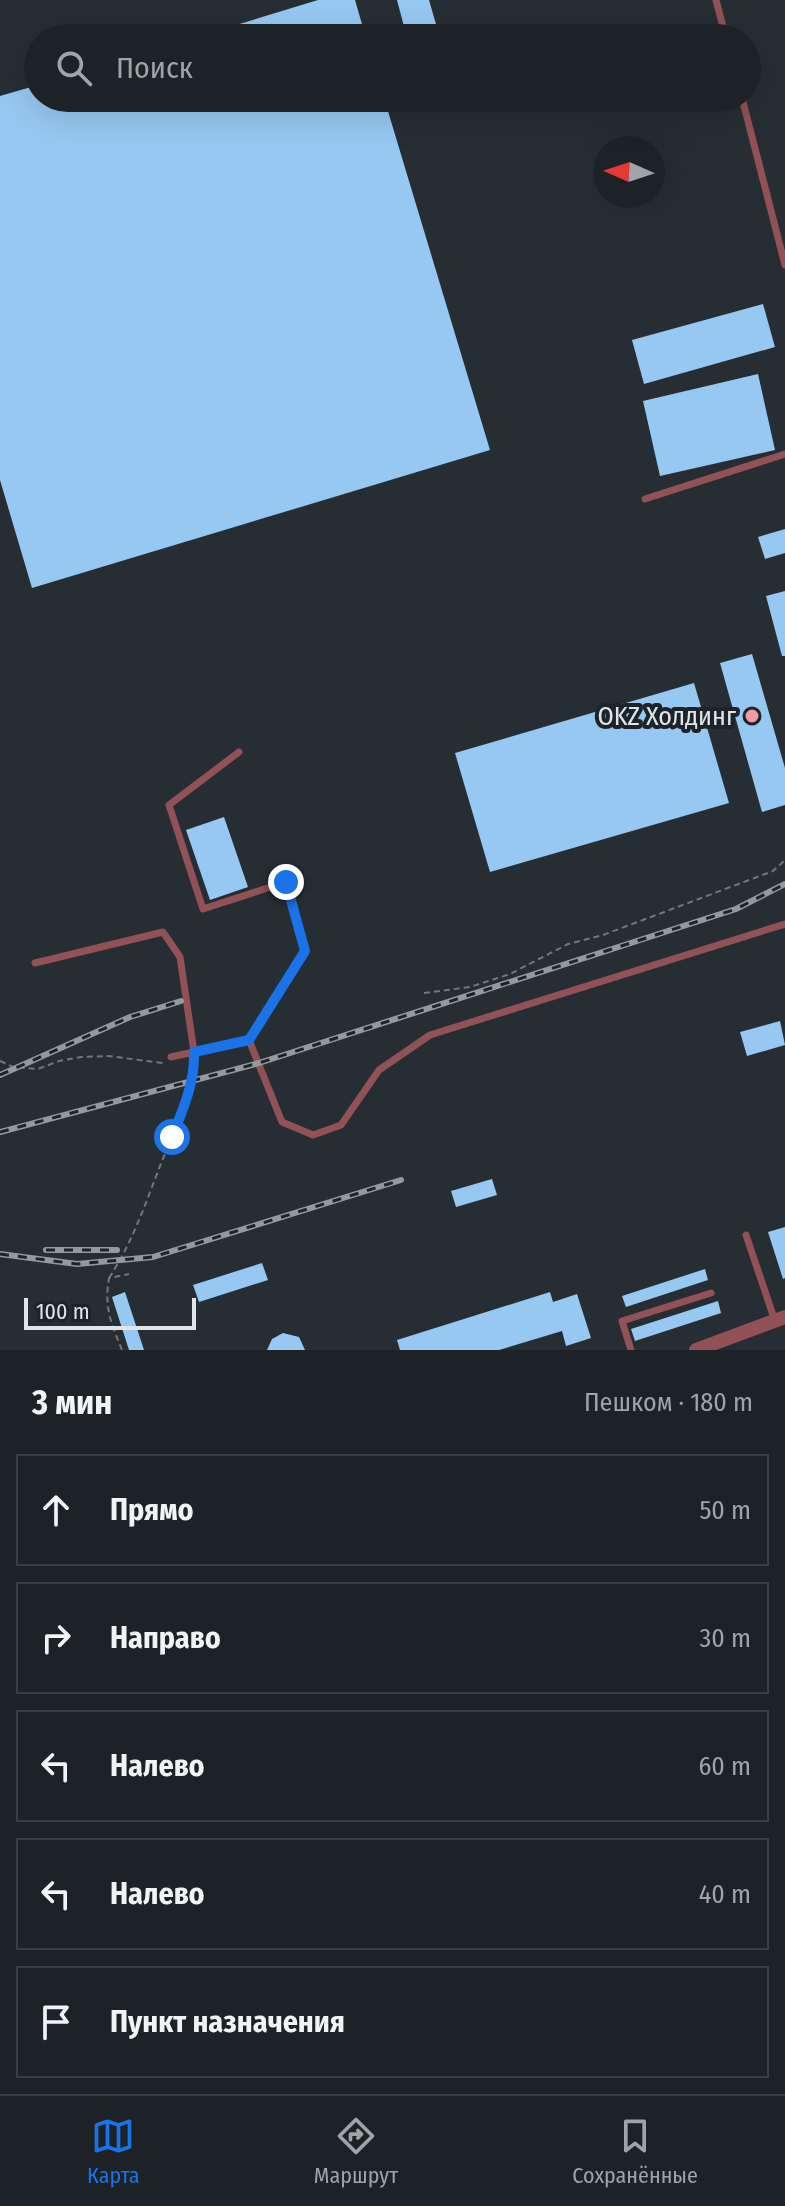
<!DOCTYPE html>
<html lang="ru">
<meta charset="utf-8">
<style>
body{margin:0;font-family:"Fira Sans Condensed",sans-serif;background:#2a2f32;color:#f1f3f6}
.compass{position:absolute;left:593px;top:136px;width:72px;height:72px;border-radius:50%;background:#1d2226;box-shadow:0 8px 32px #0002;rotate:273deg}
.scale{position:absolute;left:24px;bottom:20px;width:172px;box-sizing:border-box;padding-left:8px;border:4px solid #e1e5e9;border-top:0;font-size:22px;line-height:28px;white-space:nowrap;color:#e1e5e9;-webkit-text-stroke:6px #1d2429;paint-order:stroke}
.stop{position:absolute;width:24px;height:24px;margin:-18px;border:6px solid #1a73e8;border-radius:50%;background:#fff}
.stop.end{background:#1a73e8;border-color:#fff;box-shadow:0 2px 8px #0008}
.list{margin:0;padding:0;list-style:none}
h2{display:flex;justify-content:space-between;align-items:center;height:104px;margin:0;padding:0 32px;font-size:34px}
h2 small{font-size:26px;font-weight:400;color:#a0a4a7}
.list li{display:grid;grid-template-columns:52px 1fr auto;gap:24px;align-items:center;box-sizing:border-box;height:112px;margin:0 16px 16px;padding:0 16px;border:2px solid #3b3f43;border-radius:0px}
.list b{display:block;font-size:30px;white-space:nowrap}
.list em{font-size:26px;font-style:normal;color:#a0a4a7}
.icon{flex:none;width:44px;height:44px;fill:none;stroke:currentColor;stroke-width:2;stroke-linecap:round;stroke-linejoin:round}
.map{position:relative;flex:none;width:785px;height:1350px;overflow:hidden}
.search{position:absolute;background:#1d2226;box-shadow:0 8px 32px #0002;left:24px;right:24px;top:24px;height:88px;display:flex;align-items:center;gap:20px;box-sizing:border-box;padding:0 28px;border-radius:44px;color:#a0a4a7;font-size:30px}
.sheet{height:744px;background:#1d2226}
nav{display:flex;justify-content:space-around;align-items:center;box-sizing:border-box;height:112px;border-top:2px solid #3b3f43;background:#1d2226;font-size:22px;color:#a0a4a7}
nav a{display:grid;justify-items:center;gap:4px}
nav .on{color:#1a73e8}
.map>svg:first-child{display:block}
</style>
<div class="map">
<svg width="785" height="1350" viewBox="0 0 785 1350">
<rect width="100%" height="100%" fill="#272e33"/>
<!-- building -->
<g fill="#97c8f1">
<polygon points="318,0 355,0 366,38 200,38 200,36"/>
<polygon points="397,0 429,0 440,38 407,38"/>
<polygon points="38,85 38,98 384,98 490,450 32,588 0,480 0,96"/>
<polygon points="763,304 775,347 644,384 632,340"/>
<polygon points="758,374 775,450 660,476 643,401"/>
<polygon points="785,529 785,553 765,559 758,537"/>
<polygon points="785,591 785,656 782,656 766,596"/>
<polygon points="752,654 785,768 785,805 762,812 720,663"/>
<polygon points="694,683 729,803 490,872 455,753"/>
<polygon points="224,817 248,887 210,900 186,830"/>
<polygon points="780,1021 785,1045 747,1056 740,1032"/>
<polygon points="492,1179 497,1195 456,1207 451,1191"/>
<polygon points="785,1227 785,1278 783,1279 768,1232"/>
<polygon points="262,1263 268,1280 199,1302 193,1285"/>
<polygon points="705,1269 708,1280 626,1307 622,1296"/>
<polygon points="125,1292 144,1350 129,1350 112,1297"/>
<polygon points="550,1292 553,1302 577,1294 591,1338 566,1346 562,1331 499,1350 400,1350 397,1340"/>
<polygon points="718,1301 721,1313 635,1341 631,1329"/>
<polygon points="283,1333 299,1337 305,1350 267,1350 272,1339"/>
</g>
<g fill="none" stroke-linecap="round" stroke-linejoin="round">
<!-- path -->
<g stroke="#71777b" stroke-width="2" stroke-dasharray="6 4" stroke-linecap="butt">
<polyline points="424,993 470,987 510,974 568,944 603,935 773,871 785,860"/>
<polyline points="0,1061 13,1067 38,1069 59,1061 81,1057 108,1056 163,1063"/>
<path d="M109,1278C132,1243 145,1205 160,1166C173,1133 195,1097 194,1061"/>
<path d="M122,1350C111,1323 104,1308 109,1278L129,1274"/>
</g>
<!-- service -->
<g stroke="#915156" stroke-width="7">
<polyline points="716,0 726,38"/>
<polyline points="742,98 785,265"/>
<polyline points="645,499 785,454"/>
<polyline points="239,752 169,805 203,909 286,882 305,951 249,1040"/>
<polyline points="35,963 163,932 180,957 194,1052"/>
<polyline points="171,1057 249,1040 282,1122 313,1135 341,1125 379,1070 430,1035 785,924"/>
<polyline points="746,1235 775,1321"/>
<polyline points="631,1350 622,1321 711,1293"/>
</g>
<!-- minor -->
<polyline stroke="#915156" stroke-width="14" points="696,1350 785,1317"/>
<defs>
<g id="rail">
<polyline points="0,1075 130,1017 181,1001"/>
<polyline points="0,1132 259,1063 736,909 785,884"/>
<polyline points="46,1250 117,1250"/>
<polyline points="0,1254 77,1264 153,1257 401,1180"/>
</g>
</defs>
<!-- rail casing -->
<use href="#rail" stroke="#94999e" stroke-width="6"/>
<!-- rail -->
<use href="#rail" stroke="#1d2429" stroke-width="3" stroke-dasharray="9" stroke-linecap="butt"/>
</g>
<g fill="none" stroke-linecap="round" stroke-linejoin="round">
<!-- route -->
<path stroke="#1a73e8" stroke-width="10" d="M172,1137C183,1109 195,1083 194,1052L249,1040L305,951L286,882"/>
</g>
<!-- markers -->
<circle fill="#f49aa0" stroke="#1d2429" stroke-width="3" cx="752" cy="716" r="8"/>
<g text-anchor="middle" stroke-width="8" stroke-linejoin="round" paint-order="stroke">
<!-- poi labels -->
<g font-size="26" fill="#e1e5e9" stroke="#1d2429" text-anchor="end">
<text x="736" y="725">OKZ Холдинг</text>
</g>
</g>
</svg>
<svg class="compass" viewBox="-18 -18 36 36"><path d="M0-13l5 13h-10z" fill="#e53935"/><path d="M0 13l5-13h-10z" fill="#a0a4a7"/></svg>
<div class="scale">100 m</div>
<div class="stop" style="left:172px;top:1137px"></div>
<div class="stop end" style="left:286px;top:882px"></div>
<div class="search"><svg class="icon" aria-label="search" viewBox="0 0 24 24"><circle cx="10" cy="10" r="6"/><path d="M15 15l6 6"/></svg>Поиск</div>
</div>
<section class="sheet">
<h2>3 мин<small>Пешком · 180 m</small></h2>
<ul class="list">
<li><svg class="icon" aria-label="ahead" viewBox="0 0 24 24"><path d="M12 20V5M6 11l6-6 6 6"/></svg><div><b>Прямо</b></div><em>50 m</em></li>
<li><svg class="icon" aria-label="right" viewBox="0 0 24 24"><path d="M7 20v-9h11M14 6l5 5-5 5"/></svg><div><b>Направо</b></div><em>30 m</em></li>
<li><svg class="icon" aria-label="left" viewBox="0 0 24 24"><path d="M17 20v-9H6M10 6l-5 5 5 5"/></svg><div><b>Налево</b></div><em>60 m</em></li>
<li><svg class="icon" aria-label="left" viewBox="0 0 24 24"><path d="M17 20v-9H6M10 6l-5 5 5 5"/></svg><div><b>Налево</b></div><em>40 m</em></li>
<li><svg class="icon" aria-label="arrive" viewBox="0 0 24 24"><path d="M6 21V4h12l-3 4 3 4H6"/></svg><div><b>Пункт назначения</b></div></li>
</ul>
</section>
<nav>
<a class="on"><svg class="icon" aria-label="map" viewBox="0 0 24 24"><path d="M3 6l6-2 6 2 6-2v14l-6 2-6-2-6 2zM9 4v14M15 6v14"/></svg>Карта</a>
<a><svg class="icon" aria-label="directions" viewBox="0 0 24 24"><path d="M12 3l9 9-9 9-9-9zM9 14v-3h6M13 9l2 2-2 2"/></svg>Маршрут</a>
<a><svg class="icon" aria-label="saved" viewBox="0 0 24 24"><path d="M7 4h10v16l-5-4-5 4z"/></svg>Сохранённые</a>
</nav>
